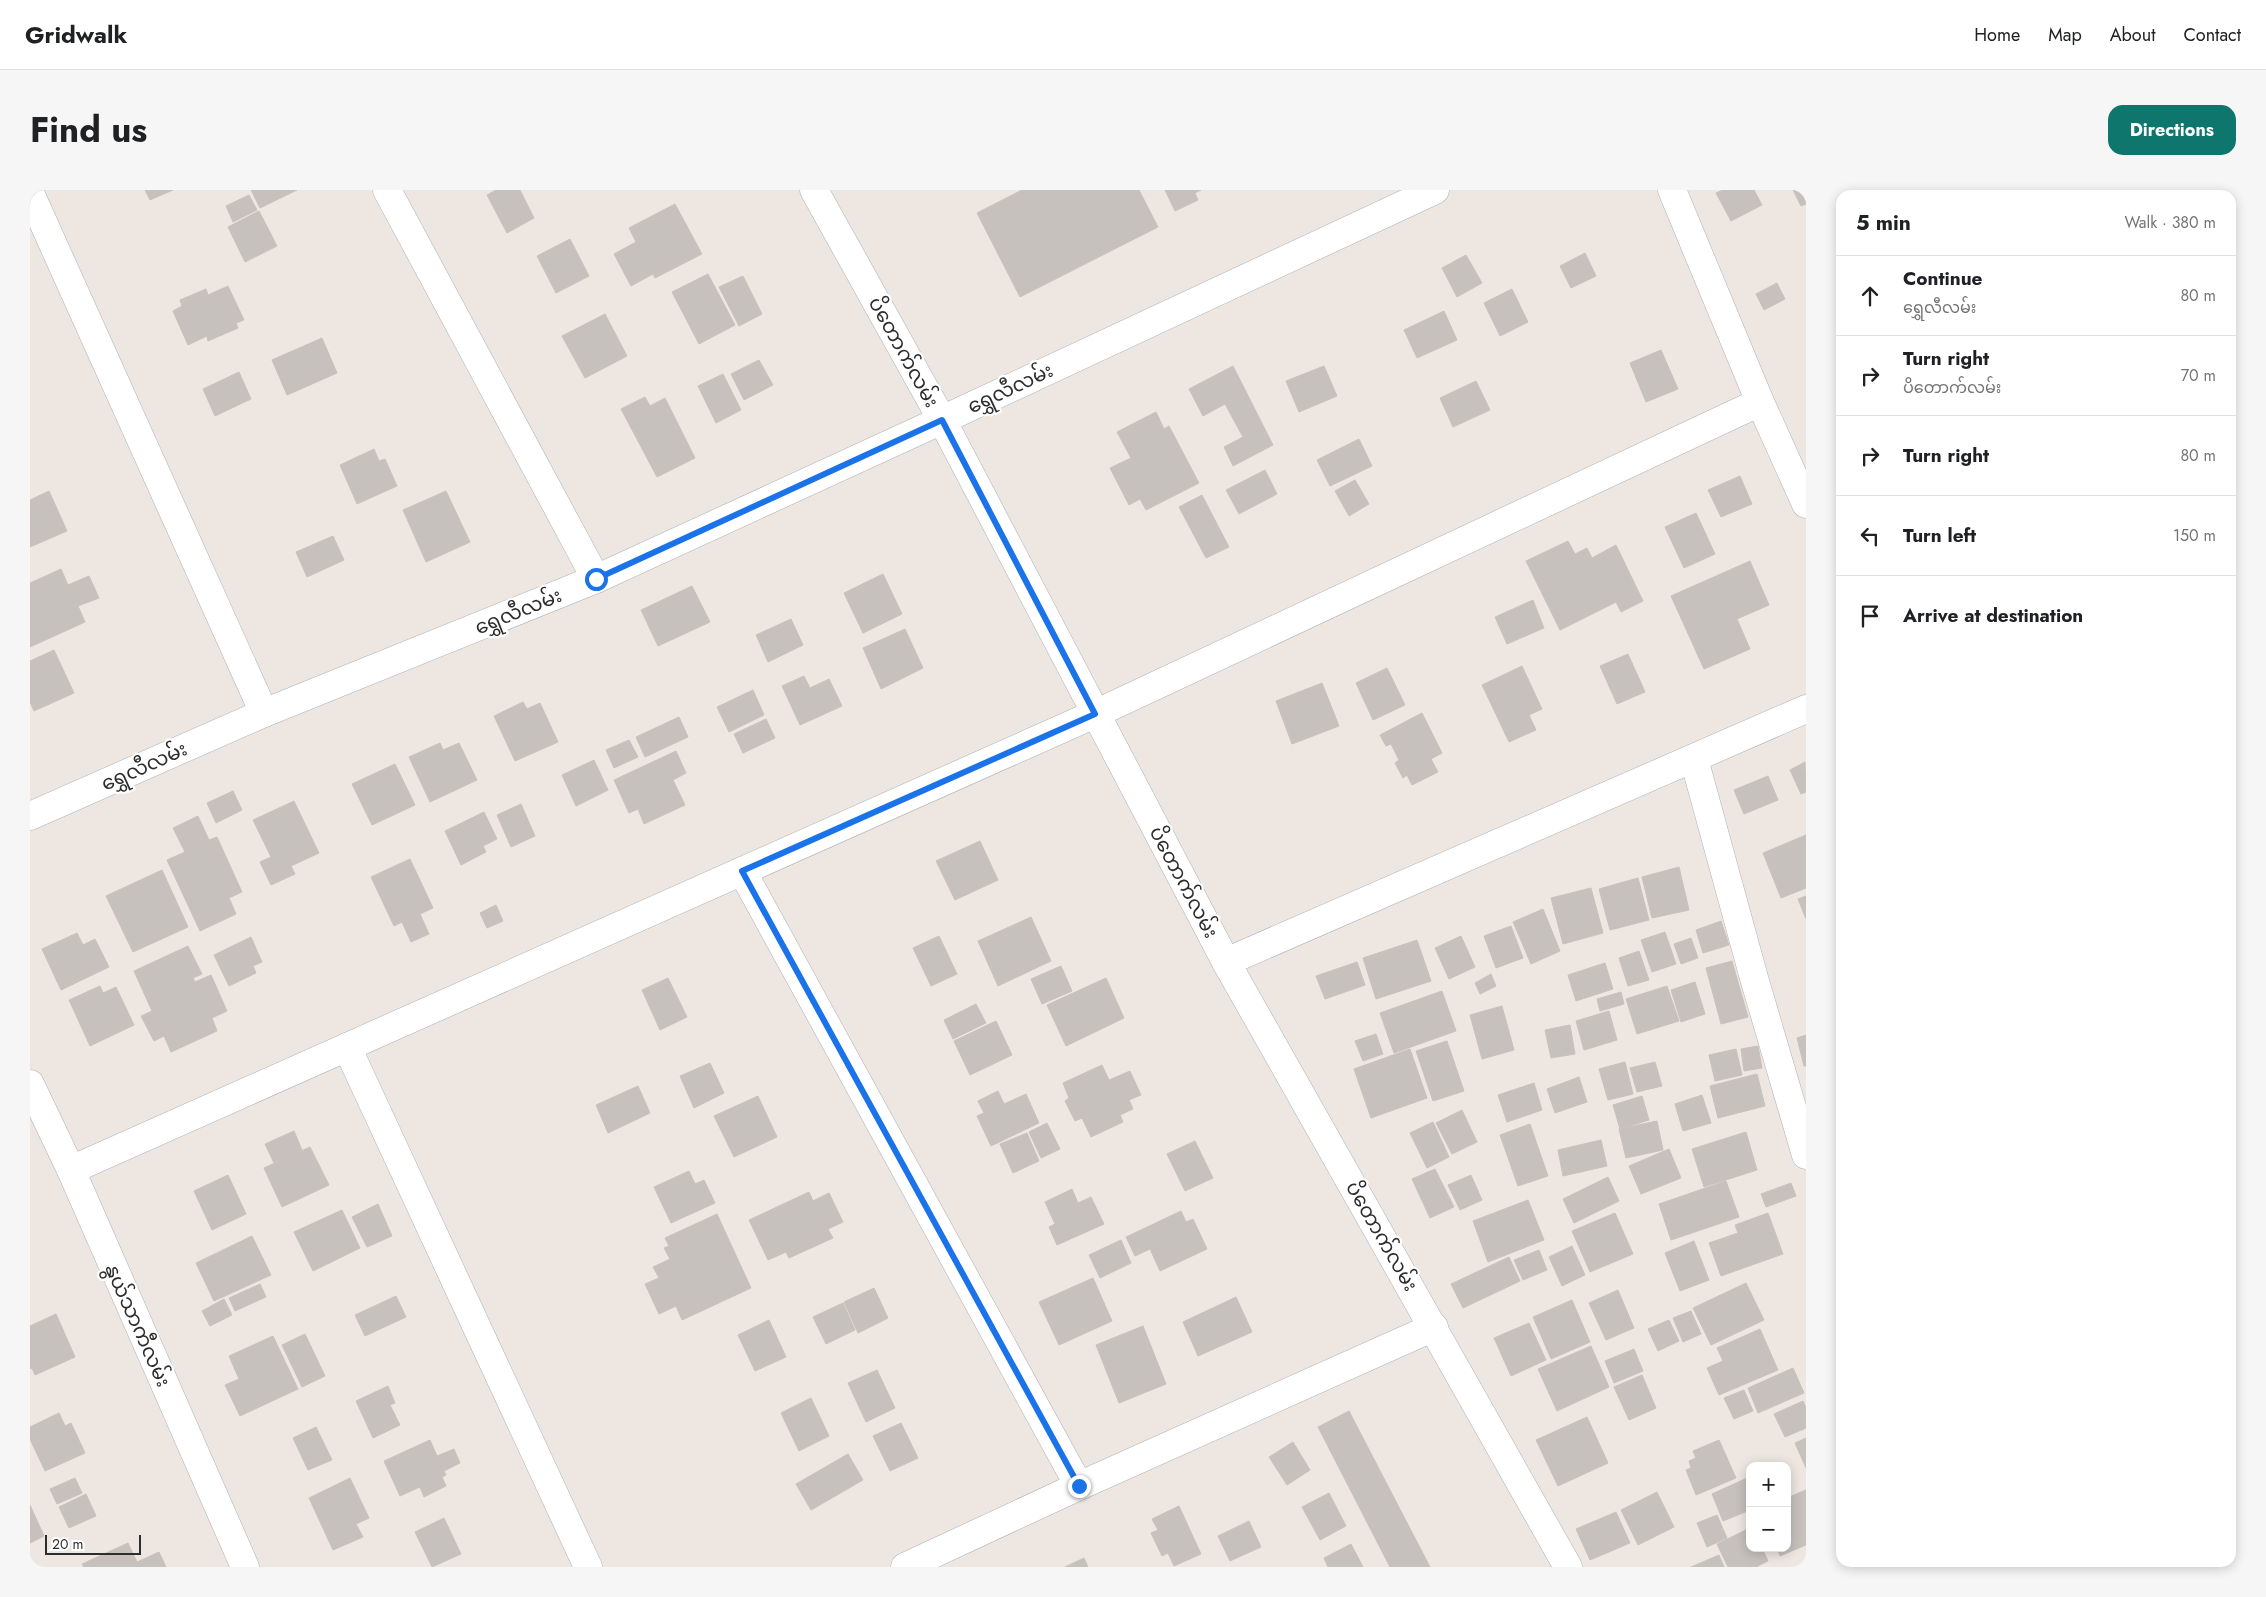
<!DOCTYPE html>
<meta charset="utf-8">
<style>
body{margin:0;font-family:Jost,"Noto Sans Myanmar",sans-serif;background:#f6f6f6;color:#202124}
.controls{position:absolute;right:15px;bottom:15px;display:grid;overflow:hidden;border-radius:10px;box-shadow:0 2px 12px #0003}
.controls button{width:45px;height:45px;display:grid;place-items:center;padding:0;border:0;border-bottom:1px solid #e0e0e0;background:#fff;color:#202124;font:25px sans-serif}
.scale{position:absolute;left:15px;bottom:12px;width:96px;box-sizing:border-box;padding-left:5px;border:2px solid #2d2d2d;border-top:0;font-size:14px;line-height:18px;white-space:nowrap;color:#2d2d2d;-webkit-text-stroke:4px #fff;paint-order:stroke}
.stop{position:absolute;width:15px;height:15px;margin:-11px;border:4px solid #1a73e8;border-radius:50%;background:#fff}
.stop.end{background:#1a73e8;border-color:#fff;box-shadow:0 1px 5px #0008}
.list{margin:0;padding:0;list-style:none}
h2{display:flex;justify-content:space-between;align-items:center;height:65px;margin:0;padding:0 20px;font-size:21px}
h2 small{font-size:16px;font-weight:400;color:#757577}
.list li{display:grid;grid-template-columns:32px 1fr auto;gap:15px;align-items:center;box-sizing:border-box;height:80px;padding:0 20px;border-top:1px solid #e0e0e0}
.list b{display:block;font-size:19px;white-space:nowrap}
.list p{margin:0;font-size:16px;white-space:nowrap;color:#757577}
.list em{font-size:16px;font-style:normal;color:#757577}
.icon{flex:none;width:28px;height:28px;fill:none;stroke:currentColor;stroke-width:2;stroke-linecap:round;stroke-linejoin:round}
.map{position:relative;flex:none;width:1776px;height:1377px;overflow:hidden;border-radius:15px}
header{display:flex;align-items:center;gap:30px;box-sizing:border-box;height:70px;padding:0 25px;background:#fff;border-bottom:1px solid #e0e0e0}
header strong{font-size:24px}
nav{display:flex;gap:28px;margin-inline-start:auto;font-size:18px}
.intro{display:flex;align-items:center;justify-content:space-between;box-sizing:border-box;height:120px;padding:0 30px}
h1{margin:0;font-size:35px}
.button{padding:12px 22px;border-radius:15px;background:#0f766e;color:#fff;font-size:18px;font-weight:700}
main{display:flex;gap:30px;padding:0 30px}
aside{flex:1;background:#fff;border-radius:15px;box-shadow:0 2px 12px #0003}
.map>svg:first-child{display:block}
</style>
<header>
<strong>Gridwalk</strong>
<nav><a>Home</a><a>Map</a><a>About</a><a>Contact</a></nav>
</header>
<div class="intro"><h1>Find us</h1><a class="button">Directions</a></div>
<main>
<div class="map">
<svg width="1776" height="1377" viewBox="0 0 1776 1377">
<rect width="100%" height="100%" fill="#ede6e1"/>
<!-- building -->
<g fill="#c6c1bc" stroke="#c9c2bb">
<polygon points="115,0 143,0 120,10"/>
<polygon points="221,0 267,0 230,18"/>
<polygon points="466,0 490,0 504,28 477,43 457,5"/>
<polygon points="992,0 1109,0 1128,37 990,107 947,23"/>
<polygon points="1135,0 1171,0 1165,3 1168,10 1145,21"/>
<polygon points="1693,0 1724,0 1732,15 1701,31 1686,3"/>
<polygon points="1763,0 1776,0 1776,14 1771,16"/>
<polygon points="219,5 227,20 203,32 196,16"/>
<polygon points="645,14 672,64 625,88 623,84 601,96 584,64 606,52 599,38"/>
<polygon points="229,21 247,56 215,72 198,37"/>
<polygon points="540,49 559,86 526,103 507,66"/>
<polygon points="1555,63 1566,86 1541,98 1530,76"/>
<polygon points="1436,65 1452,93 1427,107 1412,78"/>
<polygon points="678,84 705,135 669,154 642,102"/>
<polygon points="713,86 732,124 709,136 689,97"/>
<polygon points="1747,93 1755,109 1734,120 1726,104"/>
<polygon points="198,96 214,130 206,133 208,138 178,151 177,146 158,155 143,121 152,116 150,110 176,99 178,105"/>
<polygon points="1482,99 1498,132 1470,146 1454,113"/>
<polygon points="1414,121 1427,150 1387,168 1374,140"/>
<polygon points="575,124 597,166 555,188 532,146"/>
<polygon points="292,148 307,183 257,205 242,170"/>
<polygon points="1631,160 1648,199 1616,212 1600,173"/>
<polygon points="729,170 743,195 714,210 701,184"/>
<polygon points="1203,176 1243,255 1203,276 1194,257 1213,247 1195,214 1173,226 1159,199"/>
<polygon points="1294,176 1307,206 1269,222 1256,191"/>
<polygon points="209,182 221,209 185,226 173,199"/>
<polygon points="693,184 711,220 686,233 668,196"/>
<polygon points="1446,191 1460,220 1423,237 1410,208"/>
<polygon points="615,207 620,216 635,208 665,268 627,287 591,219"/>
<polygon points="1126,222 1134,239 1139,236 1169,293 1116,320 1110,309 1099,315 1080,278 1101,268 1087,242"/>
<polygon points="1329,249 1342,276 1300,296 1287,270"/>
<polygon points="344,259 349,271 355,269 367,296 327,314 310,275"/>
<polygon points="1235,280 1247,304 1209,324 1196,300"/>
<polygon points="1710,286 1722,314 1691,327 1678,300"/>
<polygon points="1325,290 1339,314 1319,326 1305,301"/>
<polygon points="19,301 37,341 0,357 0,310"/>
<polygon points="416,301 440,352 396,372 373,320"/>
<polygon points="1172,305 1199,357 1176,368 1149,317"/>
<polygon points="1666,323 1685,364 1654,378 1635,337"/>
<polygon points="303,346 314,370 277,387 266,362"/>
<polygon points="1538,351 1545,364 1557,358 1562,368 1586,355 1613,411 1591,422 1586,412 1530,440 1496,371"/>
<polygon points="1720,371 1739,415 1707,429 1720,459 1674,479 1641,406"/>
<polygon points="31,379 38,395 59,386 69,408 48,416 55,432 0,457 0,393"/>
<polygon points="853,384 872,424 833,443 814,403"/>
<polygon points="662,396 680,432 628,456 611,420"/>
<polygon points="1503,410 1514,438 1477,454 1465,427"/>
<polygon points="761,429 773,455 738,472 726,445"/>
<polygon points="875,439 893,478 851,499 833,458"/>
<polygon points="24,460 44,503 4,521 0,512 0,471"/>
<polygon points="1598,464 1615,502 1587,514 1570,476"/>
<polygon points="1492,476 1512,519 1499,525 1506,540 1479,552 1452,495"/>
<polygon points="1357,478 1375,515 1343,530 1326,493"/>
<polygon points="774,486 780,498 799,489 812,516 770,535 752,496"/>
<polygon points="1292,493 1309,536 1262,554 1246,511"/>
<polygon points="723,500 734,525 699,542 687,517"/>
<polygon points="493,512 497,519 510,513 528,552 485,571 464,526"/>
<polygon points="1392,523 1412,563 1401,569 1408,582 1382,595 1377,585 1373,588 1365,573 1369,570 1361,554 1356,556 1350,545"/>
<polygon points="649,527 658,547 615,567 606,547"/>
<polygon points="736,529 745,548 713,563 704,544"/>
<polygon points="599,550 608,567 584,578 576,560"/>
<polygon points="410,553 413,560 429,553 447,590 400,612 379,567"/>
<polygon points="646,561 656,583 643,590 655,615 614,634 608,619 599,623 584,590"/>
<polygon points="564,570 578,600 546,616 532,585"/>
<polygon points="1775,572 1776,602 1771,604 1760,580"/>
<polygon points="365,574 385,615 342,635 322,594"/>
<polygon points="1738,586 1748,610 1714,624 1704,600"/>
<polygon points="203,601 212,620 186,633 177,613"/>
<polygon points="264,611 289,663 261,676 265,684 241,695 230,672 241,667 223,630"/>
<polygon points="491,614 505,646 481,657 467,625"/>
<polygon points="454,622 467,649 453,656 456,662 431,675 415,641"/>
<polygon points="168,626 179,650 187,647 212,702 199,708 206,724 170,741 137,670 155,662 143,638"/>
<polygon points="1776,645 1776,698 1751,708 1733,663"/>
<polygon points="950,651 968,690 925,710 906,671"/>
<polygon points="380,669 403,718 390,724 399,744 381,752 372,732 364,736 341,687"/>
<polygon points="1649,677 1659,720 1622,728 1612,687"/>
<polygon points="132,680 158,737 103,762 76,706"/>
<polygon points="1608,688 1619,730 1580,740 1569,699"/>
<polygon points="1561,698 1573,743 1533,754 1521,708"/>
<polygon points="1776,706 1776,729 1768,709"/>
<polygon points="466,715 473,731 457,738 450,723"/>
<polygon points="1513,719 1530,761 1501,774 1483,732"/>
<polygon points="1001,727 1021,771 968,796 948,751"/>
<polygon points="1691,731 1699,755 1673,763 1666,740"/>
<polygon points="1481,736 1493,768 1466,778 1454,746"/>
<polygon points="1635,742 1646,774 1622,782 1611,750"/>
<polygon points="47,743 53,755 65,749 79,777 31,800 12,759"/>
<polygon points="909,746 927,784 901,796 883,758"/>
<polygon points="1431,746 1445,777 1419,789 1405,758"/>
<polygon points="221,747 232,772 223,776 226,783 199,796 184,765"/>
<polygon points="1661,748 1668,768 1651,774 1644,754"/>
<polygon points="1387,750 1401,791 1346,809 1333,768"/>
<polygon points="158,756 172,784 163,788 165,792 181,785 197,821 182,828 187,841 141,862 134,846 124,851 111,826 122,821 104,781"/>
<polygon points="1609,761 1619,790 1598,796 1589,768"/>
<polygon points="1702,771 1718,827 1691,834 1676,778"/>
<polygon points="1327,772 1335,795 1295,809 1286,786"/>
<polygon points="1575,773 1583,799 1546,811 1538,785"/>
<polygon points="1031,776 1042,801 1012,814 1001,789"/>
<polygon points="1461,784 1466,796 1450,804 1445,793"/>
<polygon points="638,788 657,827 630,840 612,800"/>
<polygon points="1076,788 1094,828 1036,856 1017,815"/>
<polygon points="1665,792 1675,824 1651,832 1641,800"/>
<polygon points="70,796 73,803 86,797 104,835 60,856 39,810"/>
<polygon points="1637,796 1649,831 1607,844 1596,809"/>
<polygon points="1412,801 1426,841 1364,863 1350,823"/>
<polygon points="1591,802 1594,814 1570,821 1567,809"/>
<polygon points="946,814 956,833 923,849 914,830"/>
<polygon points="1472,816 1484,860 1452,869 1440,825"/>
<polygon points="1579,821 1587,850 1554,860 1546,831"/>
<polygon points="966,831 982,865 940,885 924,851"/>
<polygon points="1540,835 1545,864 1521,868 1515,840"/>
<polygon points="1346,844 1353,864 1333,871 1325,851"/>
<polygon points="1776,845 1776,876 1774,876 1767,848"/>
<polygon points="1417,851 1434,901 1403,911 1386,861"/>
<polygon points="1728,856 1732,878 1714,881 1711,859"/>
<polygon points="1380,859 1397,908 1341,928 1324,879"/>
<polygon points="1706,859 1712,885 1685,891 1679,865"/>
<polygon points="1595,872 1603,904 1578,910 1569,879"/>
<polygon points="1625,872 1632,896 1607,902 1600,878"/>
<polygon points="680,873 694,903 664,918 650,886"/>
<polygon points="1072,875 1079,890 1100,881 1111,905 1099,910 1103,919 1090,925 1093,932 1061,947 1052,928 1045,931 1035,911 1039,908 1033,893"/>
<polygon points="1727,884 1735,916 1688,928 1680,896"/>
<polygon points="1549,887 1557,912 1525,923 1517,899"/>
<polygon points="1504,893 1512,920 1477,932 1468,905"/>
<polygon points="608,896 620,923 578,943 566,915"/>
<polygon points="968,901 974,914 996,904 1009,933 961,956 947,926 954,923 948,911"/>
<polygon points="1672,905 1681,933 1653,941 1645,914"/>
<polygon points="728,906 747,947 704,967 684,926"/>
<polygon points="1612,906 1619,930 1590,939 1583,915"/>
<polygon points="1432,920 1447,952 1422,964 1406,933"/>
<polygon points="1627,931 1633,960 1596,968 1589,939"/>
<polygon points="1403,932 1419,967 1397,978 1380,943"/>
<polygon points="1017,933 1030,959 1011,968 999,942"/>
<polygon points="1500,934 1518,986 1488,996 1470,945"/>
<polygon points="264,941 272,960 244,973 235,954"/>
<polygon points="1716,942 1727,980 1674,997 1662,959"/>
<polygon points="997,943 1009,971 983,983 970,954"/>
<polygon points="1571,950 1577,976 1533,986 1528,960"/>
<polygon points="1165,951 1183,988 1155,1001 1137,964"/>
<polygon points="280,957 299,995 252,1017 234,978"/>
<polygon points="1639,959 1651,988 1611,1004 1599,976"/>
<polygon points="1405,979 1424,1017 1400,1028 1382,989"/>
<polygon points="659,981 665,994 674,990 685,1013 641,1033 624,997"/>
<polygon points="198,985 216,1024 182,1040 164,1001"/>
<polygon points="1441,985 1452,1010 1430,1020 1418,995"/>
<polygon points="1578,987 1589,1011 1544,1033 1533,1009"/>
<polygon points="1696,991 1709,1027 1641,1050 1629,1014"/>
<polygon points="1761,993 1766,1006 1736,1017 1731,1004"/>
<polygon points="1042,999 1048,1013 1061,1007 1074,1034 1027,1055 1019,1037 1025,1034 1015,1012"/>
<polygon points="779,1002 783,1011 799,1003 813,1032 798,1039 803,1048 759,1068 756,1062 738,1070 719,1030"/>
<polygon points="1498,1010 1514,1050 1458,1072 1443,1031"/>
<polygon points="348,1014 362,1046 337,1057 322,1027"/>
<polygon points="312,1020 330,1058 283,1081 264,1042"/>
<polygon points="1151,1021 1156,1032 1163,1029 1177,1059 1130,1081 1120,1059 1105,1066 1096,1047"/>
<polygon points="1585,1023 1603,1064 1560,1082 1542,1041"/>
<polygon points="1738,1023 1753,1064 1691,1086 1679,1053 1708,1043 1705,1035"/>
<polygon points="687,1024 721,1098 652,1130 646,1116 629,1124 615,1094 629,1088 623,1077 640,1069 634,1058 639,1056 635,1048"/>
<polygon points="222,1046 241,1085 184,1111 166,1073"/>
<polygon points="1091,1050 1101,1073 1070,1088 1059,1065"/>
<polygon points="1664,1051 1679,1090 1650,1101 1635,1063"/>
<polygon points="1542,1056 1555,1085 1532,1096 1519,1067"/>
<polygon points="1509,1060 1517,1080 1493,1090 1484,1070"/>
<polygon points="1479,1067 1490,1091 1433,1118 1421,1094"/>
<polygon points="1063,1088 1082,1131 1029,1155 1009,1112"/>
<polygon points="1716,1093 1734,1130 1681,1155 1663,1118"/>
<polygon points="230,1094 236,1107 205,1121 199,1108"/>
<polygon points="844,1098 858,1128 828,1143 814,1112"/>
<polygon points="1588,1100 1604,1138 1576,1150 1559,1113"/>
<polygon points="366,1106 376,1127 335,1146 325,1125"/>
<polygon points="1206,1107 1222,1142 1168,1166 1153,1132"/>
<polygon points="194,1109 202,1125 180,1136 172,1121"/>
<polygon points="1542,1110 1560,1152 1521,1169 1503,1127"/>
<polygon points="813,1113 825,1140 796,1154 783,1127"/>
<polygon points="1661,1121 1671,1144 1653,1152 1643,1128"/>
<polygon points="26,1124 45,1167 5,1185 2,1178 0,1179 0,1136"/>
<polygon points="739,1130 756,1167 725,1181 708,1145"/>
<polygon points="1639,1130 1649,1151 1628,1161 1618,1139"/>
<polygon points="1499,1133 1516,1170 1481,1186 1464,1148"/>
<polygon points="1113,1136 1136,1194 1089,1213 1066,1155"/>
<polygon points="1730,1139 1748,1180 1689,1205 1677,1178 1693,1171 1687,1158"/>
<polygon points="275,1144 295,1186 272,1197 252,1155"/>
<polygon points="243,1146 268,1199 210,1226 195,1195 209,1189 199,1166"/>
<polygon points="1561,1156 1579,1197 1527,1221 1508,1179"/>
<polygon points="1604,1159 1613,1181 1584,1193 1575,1171"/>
<polygon points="1763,1178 1774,1203 1728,1223 1718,1198"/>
<polygon points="847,1180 865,1218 836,1232 818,1193"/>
<polygon points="1612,1185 1626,1218 1599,1230 1584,1197"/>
<polygon points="358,1196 365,1213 360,1215 370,1235 343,1248 326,1211"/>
<polygon points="1714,1200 1723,1221 1704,1229 1694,1208"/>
<polygon points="781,1208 799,1246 769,1261 751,1223"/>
<polygon points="1773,1211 1776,1218 1776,1238 1755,1247 1744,1224"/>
<polygon points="1319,1221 1400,1377 1360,1377 1288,1237"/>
<polygon points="29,1223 35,1236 41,1233 55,1263 15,1281 0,1249 0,1237"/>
<polygon points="1557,1227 1578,1273 1528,1296 1506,1250"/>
<polygon points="871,1233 888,1268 860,1281 843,1246"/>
<polygon points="286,1237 302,1270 278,1280 263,1248"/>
<polygon points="1776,1248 1776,1278 1765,1253"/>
<polygon points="400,1250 407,1266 424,1259 430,1273 414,1281 416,1285 412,1287 416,1296 394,1307 390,1297 370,1306 354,1271"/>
<polygon points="1689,1250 1706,1288 1666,1305 1656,1280 1661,1278 1659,1271 1666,1268 1663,1261"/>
<polygon points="1263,1252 1280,1280 1257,1295 1239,1267"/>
<polygon points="818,1264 833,1290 781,1320 766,1294"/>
<polygon points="45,1288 52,1303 27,1314 20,1299"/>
<polygon points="320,1288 339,1328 326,1334 333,1347 303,1360 279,1308"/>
<polygon points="1717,1288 1720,1294 1720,1320 1693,1331 1682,1304"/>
<polygon points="1776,1300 1776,1355 1750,1366 1747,1358 1757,1358 1757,1308"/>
<polygon points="1627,1302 1644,1337 1608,1355 1591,1320"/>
<polygon points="1299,1303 1316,1336 1290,1350 1272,1317"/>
<polygon points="56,1304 66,1326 39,1338 29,1317"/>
<polygon points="0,1315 14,1346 0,1353"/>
<polygon points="1149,1316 1171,1364 1144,1376 1138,1363 1132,1366 1121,1343 1128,1340 1122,1329"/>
<polygon points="1586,1322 1600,1353 1560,1370 1546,1339"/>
<polygon points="1687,1325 1697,1348 1677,1357 1667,1333"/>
<polygon points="414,1328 431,1364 402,1377 385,1342"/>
<polygon points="1219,1331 1231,1357 1200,1371 1188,1346"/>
<polygon points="1720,1338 1720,1358 1732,1358 1738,1371 1726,1377 1698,1377 1687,1354"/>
<polygon points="98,1353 107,1372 129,1362 136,1377 54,1377 52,1374"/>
<polygon points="1321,1354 1333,1377 1298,1377 1294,1368"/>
<polygon points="1689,1365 1694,1377 1661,1377"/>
<polygon points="1054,1368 1058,1377 1035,1377"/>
</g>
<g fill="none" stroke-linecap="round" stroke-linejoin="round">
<defs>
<g id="minor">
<polyline points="357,0 566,389"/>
<polyline points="1642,0 1730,212 1776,314"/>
<polyline points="0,3 234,523"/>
<polyline points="912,230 1405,0"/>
<polyline points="1664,569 1724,788 1776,965"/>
<polyline points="712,681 1049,1296"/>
<polyline points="1196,772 1776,519"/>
<polyline points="317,857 558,1377"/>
<polyline points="0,894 41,980 215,1377"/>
<polyline points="41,980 1065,524 1730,212"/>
<polyline points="875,1377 1049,1296 1404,1137"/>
</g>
<g id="tertiary">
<polyline points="784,0 912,230 1196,772 1538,1377"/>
<polyline points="0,626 234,523 566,389 912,230"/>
</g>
</defs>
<!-- minor casing -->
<use href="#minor" stroke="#adb1b8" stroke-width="29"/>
<!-- tertiary casing -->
<use href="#tertiary" stroke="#adb1b8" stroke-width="29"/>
<!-- minor -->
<use href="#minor" stroke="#fff" stroke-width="28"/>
<!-- tertiary -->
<use href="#tertiary" stroke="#fff" stroke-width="28"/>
</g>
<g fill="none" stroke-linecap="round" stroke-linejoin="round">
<!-- route -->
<polyline stroke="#1a73e8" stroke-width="6" points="566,389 912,230 1065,524 712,681 1049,1296"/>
</g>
<g text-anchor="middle" stroke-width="4.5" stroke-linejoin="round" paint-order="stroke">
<!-- street labels -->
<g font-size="20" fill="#2d2d2d" stroke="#fff">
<text transform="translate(874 162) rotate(61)" y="7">ပိတောက်လမ်း</text>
<text transform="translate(980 198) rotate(-25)" y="7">ရွှေလီလမ်း</text>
<text transform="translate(488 421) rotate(-22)" y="7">ရွှေလီလမ်း</text>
<text transform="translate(114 576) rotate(-24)" y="7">ရွှေလီလမ်း</text>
<text transform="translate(1154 692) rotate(62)" y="7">ပိတောက်လမ်း</text>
<text transform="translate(1352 1046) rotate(60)" y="7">ပိတောက်လမ်း</text>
<text transform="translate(108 1135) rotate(66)" y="7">နွယ်သာကီလမ်း</text>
</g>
</g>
</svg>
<div class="controls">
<button>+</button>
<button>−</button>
</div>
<div class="scale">20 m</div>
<div class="stop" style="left:566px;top:389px"></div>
<div class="stop end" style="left:1049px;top:1296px"></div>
</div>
<aside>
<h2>5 min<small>Walk · 380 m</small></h2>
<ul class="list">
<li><svg class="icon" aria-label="ahead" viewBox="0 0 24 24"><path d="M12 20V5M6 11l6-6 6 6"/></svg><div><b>Continue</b><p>ရွှေလီလမ်း</p></div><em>80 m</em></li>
<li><svg class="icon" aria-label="right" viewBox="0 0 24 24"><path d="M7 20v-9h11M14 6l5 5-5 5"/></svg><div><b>Turn right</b><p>ပိတောက်လမ်း</p></div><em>70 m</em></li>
<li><svg class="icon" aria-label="right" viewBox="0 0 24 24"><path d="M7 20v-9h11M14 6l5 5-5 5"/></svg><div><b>Turn right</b></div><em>80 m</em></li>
<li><svg class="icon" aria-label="left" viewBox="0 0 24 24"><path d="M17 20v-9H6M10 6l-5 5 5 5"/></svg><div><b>Turn left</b></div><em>150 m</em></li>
<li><svg class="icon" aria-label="arrive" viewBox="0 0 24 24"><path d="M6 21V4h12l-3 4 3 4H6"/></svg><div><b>Arrive at destination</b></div></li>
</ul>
</aside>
</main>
